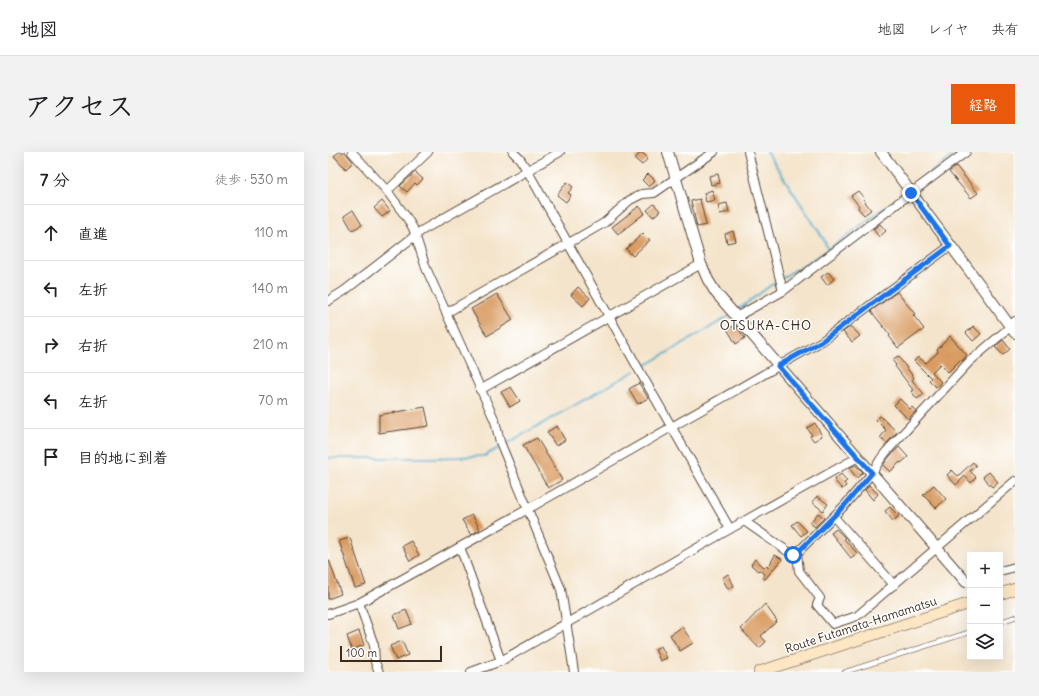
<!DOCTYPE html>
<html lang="ja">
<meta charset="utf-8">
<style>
body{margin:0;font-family:Delius,"Klee One",sans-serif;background:#f2f2f2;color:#202124}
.controls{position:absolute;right:12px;bottom:12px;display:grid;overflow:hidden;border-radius:0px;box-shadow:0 4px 16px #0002}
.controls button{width:36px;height:36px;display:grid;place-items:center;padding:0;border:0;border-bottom:1px solid #e0e0e0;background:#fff;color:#202124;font:20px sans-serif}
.scale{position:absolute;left:12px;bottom:10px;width:102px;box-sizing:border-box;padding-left:4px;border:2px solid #3b2a1e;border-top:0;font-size:11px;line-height:14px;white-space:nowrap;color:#3b2a1e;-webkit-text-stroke:3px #fff;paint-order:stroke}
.stop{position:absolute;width:12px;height:12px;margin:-9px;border:3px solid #1a73e8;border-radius:50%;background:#fff}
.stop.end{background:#1a73e8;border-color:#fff;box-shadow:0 1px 4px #0008}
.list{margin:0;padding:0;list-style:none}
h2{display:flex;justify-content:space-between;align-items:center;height:52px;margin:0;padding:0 16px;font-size:17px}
h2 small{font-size:13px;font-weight:400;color:#757577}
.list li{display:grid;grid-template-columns:26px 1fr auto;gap:12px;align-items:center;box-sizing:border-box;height:56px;padding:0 16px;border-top:1px solid #e0e0e0}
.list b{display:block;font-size:15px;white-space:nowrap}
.list em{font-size:13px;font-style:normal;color:#757577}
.icon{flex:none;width:22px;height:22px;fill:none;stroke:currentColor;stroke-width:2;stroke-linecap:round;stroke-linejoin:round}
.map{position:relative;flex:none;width:687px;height:520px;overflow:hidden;border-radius:0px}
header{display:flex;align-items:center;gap:24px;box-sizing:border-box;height:56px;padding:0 20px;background:#fff;border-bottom:1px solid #e0e0e0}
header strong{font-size:19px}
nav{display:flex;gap:22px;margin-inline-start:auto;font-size:14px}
.intro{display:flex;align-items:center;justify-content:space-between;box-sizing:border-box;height:96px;padding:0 24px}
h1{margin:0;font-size:28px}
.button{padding:10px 18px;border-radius:0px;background:#ea580c;color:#fff;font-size:14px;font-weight:700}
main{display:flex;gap:24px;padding:0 24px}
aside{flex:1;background:#fff;border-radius:0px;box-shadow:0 4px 16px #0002}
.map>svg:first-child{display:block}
</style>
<header>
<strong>地図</strong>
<nav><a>地図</a><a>レイヤ</a><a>共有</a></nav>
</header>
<div class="intro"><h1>アクセス</h1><a class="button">経路</a></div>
<main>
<aside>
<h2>7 分<small>徒歩 · 530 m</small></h2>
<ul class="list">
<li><svg class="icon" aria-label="ahead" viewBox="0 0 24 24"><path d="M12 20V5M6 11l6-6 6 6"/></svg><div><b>直進</b></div><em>110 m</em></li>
<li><svg class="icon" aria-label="left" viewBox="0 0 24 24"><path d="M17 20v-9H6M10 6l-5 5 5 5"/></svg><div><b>左折</b></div><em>140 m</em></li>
<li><svg class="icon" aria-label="right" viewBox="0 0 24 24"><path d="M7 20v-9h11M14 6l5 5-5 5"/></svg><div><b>右折</b></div><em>210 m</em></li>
<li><svg class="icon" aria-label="left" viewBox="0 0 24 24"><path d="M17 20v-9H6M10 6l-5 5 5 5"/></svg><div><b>左折</b></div><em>70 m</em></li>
<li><svg class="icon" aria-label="arrive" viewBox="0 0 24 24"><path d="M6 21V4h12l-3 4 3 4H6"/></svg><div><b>目的地に到着</b></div></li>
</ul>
</aside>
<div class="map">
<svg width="687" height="520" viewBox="0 0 687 520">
<rect width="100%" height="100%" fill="#fff"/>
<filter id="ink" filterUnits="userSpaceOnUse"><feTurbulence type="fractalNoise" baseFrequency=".025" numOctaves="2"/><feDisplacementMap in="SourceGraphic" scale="8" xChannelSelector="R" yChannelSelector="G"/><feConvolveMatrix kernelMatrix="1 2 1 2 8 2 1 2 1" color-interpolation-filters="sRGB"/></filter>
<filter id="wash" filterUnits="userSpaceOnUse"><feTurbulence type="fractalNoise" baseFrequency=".012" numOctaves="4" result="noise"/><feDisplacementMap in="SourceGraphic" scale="16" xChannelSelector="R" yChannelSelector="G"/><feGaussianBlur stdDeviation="0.9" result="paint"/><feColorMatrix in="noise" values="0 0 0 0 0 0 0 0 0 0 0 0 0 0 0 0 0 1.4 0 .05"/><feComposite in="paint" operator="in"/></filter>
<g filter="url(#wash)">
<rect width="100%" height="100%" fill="#f4e4cb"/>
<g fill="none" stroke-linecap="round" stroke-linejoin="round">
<!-- stream -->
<g stroke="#4ba9ca" stroke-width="2">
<polyline points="439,0 495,86 500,98"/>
<polyline points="583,36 630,0"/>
<polyline points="454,126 500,98 559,54"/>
<polyline points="408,159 450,128"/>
<polyline points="315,215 403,163"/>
<polyline points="178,292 307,219"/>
<polyline points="0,306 104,306 156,304 171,296"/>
</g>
</g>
<g id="blocks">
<!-- building -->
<g fill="#d8995d">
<polygon points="11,0 17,0 25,10 18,17 6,4"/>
<polygon points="313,0 320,6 314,13 307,7"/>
<polygon points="628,14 650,41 643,46 621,20"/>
<polygon points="87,20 95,27 89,33 87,31 79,40 72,34"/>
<polygon points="320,22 327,28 321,35 314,28"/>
<polygon points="390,22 392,31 383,33 381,24"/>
<polygon points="239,30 245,35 240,41 243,43 238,50 229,43"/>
<polygon points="384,38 387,48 378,50 376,41"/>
<polygon points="530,39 536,46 535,47 543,58 536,63 530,56 531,54 523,44"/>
<polygon points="372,47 378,73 369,75 363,49"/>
<polygon points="54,49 62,59 54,65 46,56"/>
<polygon points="399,51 401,60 392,62 390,53"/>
<polygon points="326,52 332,59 325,65 319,58"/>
<polygon points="311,54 317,61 290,82 284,75"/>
<polygon points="25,58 34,73 24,78 16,64"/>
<polygon points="552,72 558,79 551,85 545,77"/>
<polygon points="405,79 408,89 399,91 397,82"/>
<polygon points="315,81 322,88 305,104 298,97"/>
<polygon points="500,120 506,127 499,133 493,125"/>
<polygon points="250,135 262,146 255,154 243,143"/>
<polygon points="569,140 587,162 585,163 596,177 570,196 561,184 562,183 543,159"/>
<polygon points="169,142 185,168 159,184 143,157"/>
<polygon points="407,173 417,186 408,192 399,177"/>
<polygon points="523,174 532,184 524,190 515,180"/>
<polygon points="645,174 653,182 645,189 638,181"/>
<polygon points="622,184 639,203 634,209 632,208 620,220 612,212 604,220 613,230 608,235 601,228 603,226 586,209 590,205 598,211 610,200 609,198"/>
<polygon points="675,188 682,197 675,203 667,195"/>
<polygon points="570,204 586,226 584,228 596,242 589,247 583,239 585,238 567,214 568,213 564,208"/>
<polygon points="311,231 320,246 310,252 301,237"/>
<polygon points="183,235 192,249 182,255 173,240"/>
<polygon points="572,247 582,257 584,255 588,259 580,267 566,253"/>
<polygon points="97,255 101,274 51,281 51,263"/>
<polygon points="552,264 569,280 559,291 552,286 558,278 548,268"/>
<polygon points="487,271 494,284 486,289 482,284 484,283 479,276"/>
<polygon points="229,274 237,288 228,294 219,280"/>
<polygon points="209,286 234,328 220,336 195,293"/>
<polygon points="571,295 580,305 573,311 572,310 562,320 555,313 562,304"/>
<polygon points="645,310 648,314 642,319 648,325 643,331 637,324 628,333 619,323 624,318 630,324"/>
<polygon points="527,313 535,320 529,326 521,316"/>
<polygon points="661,320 670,330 664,335 655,325"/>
<polygon points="513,322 519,329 516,331 518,334 514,337 506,328"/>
<polygon points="541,333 550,342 545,348 537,338"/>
<polygon points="606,333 618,347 608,356 595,343"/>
<polygon points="489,344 500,352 495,359 484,350"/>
<polygon points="562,355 571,364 565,369 557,359"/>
<polygon points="490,361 496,366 487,375 482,371"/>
<polygon points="144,363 152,377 143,383 134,368"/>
<polygon points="469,369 479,379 473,384 464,373"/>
<polygon points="508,377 517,386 516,387 529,401 523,406 503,381"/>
<polygon points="22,386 38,433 27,436 11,389"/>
<polygon points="83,389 91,403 82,409 74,394"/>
<polygon points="447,403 454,407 450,413 449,413 437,427 435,426 437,422 431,418 430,419 423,413 427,407 437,416 439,414 440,416"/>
<polygon points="0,408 1,408 13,442 0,447"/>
<polygon points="400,422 406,434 400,437 394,426"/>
<polygon points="437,452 449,469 433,484 438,490 431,496 413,477"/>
<polygon points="78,458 84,472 71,477 66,463"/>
<polygon points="354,475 365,491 352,499 342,483"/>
<polygon points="31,479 36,493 24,498 19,484"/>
<polygon points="74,489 80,503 68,508 62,494"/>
<polygon points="333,494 339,506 332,509 327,497"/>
</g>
</g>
</g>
<g filter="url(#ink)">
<use href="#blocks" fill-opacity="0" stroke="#574638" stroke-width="1"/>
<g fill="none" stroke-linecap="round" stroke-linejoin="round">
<defs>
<g id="service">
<polyline points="672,470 687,465"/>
<polyline points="517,520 642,480"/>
</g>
<g id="minor">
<polyline points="24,0 59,39 79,66 85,76 98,116 167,269 172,290 233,437 246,520"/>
<polyline points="185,0 192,7 199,18 315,225 402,377"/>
<polyline points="420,0 455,139"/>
<polyline points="59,39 100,0"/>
<polyline points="0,149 16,139 93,79 232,0"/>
<polyline points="118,161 276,71 302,48 314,42 326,41 386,0"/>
<polyline points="408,165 455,139 583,41 638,0"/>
<polyline points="152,238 373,112"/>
<polyline points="506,365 566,433"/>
<polyline points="416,369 465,403 469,401 517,353 544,321 552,308 558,300 641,210 682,175 687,169"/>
<polyline points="132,395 173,509"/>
<polyline points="469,401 471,419 492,446 489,453 505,472 529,464 687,329"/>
<polyline points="672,419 687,415"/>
<polyline points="31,451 46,493 47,510 51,520"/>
<polyline points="0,462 31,451 80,424 200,357 494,189 622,94"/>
<polyline points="143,520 173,509 402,377 530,305"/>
</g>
<g id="tertiary">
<polyline points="340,0 373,112 380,128 388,141 638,430"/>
<polyline points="553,0 655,137 687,181"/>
</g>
<g id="secondary">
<polyline points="672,442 687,437"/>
<polyline points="431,520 642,451"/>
</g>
</defs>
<!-- service casing -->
<use href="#service" stroke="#574638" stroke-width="5.5"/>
<!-- minor casing -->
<use href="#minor" stroke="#574638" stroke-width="10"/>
<!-- tertiary casing -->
<use href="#tertiary" stroke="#574638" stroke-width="12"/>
<!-- secondary casing -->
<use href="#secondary" stroke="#574638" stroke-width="12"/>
<!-- service -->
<use href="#service" stroke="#fff" stroke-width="4"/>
<!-- minor -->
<use href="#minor" stroke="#fff" stroke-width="8"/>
<!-- tertiary -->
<use href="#tertiary" stroke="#fff" stroke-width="10"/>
<!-- secondary -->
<use href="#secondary" stroke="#fce6c4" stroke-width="11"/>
</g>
</g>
<g fill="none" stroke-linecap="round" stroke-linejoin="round" filter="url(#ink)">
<!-- route -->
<polyline stroke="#1a73e8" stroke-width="5" points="465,403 469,401 517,353 544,321 450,214 494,189 622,94 583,41"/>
</g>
<g text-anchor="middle" stroke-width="3" stroke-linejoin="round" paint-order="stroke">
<!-- street labels -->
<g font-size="12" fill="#3b2a1e" stroke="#fff">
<text transform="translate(533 473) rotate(-18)" y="4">Route Futamata-Hamamatsu</text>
</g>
<!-- neighbourhood labels -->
<g font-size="13" letter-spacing="1" fill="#3b2a1e" stroke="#fff">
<text x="438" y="178">OTSUKA-CHO</text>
</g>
</g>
</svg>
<div class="controls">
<button>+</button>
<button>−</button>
<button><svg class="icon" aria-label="layers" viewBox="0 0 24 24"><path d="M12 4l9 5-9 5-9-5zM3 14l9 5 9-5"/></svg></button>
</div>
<div class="scale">100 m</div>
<div class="stop" style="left:465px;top:403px"></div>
<div class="stop end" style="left:583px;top:41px"></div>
</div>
</main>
